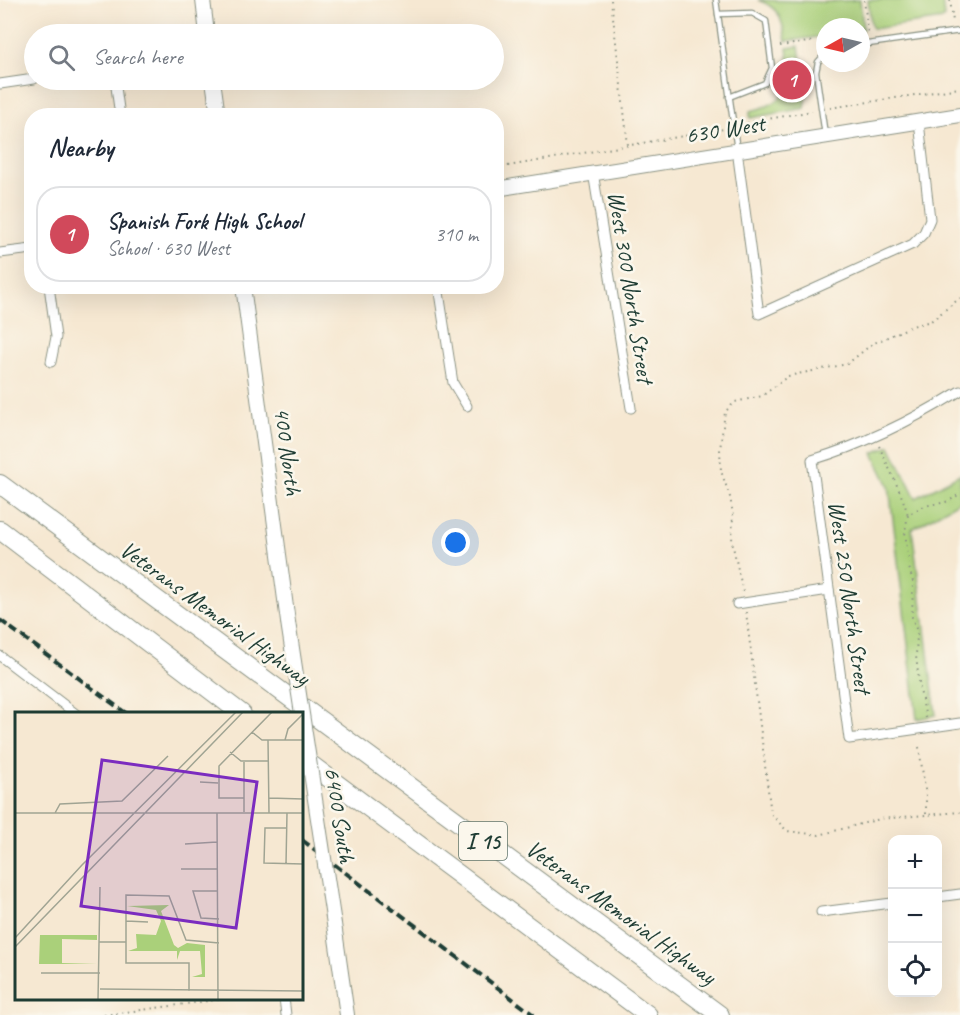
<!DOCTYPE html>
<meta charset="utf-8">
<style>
body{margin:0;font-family:Caveat,sans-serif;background:#f2f2f3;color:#1f2937}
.controls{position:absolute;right:18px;bottom:18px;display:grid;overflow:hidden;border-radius:12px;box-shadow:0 6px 24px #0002}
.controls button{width:54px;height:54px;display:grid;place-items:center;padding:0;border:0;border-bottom:2px solid #e0e1e3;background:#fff;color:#1f2937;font:30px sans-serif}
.compass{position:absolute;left:816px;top:18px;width:54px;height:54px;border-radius:50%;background:#fff;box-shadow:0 6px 24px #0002;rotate:262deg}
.you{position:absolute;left:456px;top:543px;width:21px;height:21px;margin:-15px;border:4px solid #fff;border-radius:50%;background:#1a73e8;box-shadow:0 0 0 9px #1a73e833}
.badge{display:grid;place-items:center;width:39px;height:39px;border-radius:50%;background:#d1495b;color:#fff;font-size:20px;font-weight:700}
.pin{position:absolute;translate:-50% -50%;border:3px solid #fff;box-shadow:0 2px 6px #0006}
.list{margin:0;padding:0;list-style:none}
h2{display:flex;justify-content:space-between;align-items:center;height:78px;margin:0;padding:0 24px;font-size:26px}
h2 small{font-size:20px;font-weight:400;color:#747a83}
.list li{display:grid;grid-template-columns:39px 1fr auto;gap:18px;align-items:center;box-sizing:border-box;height:96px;margin:0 12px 12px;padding:0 12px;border:2px solid #e0e1e3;border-radius:24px}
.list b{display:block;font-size:22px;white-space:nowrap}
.list p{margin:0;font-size:20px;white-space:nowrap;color:#747a83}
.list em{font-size:20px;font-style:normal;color:#747a83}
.icon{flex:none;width:33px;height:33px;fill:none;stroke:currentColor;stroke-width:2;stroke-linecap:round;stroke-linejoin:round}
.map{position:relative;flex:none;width:960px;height:1015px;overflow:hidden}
.search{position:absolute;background:#fff;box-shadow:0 6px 24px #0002;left:24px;top:24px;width:480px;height:66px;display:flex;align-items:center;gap:15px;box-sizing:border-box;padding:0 21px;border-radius:33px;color:#747a83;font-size:22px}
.panel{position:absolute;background:#fff;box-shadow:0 6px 24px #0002;left:24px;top:108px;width:480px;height:186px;border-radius:24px}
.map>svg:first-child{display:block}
</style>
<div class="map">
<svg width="960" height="1015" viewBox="0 0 960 1015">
<rect width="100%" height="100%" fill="#fbf7ec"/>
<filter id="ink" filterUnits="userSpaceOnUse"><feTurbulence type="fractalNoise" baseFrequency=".0167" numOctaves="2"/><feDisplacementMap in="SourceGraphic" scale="12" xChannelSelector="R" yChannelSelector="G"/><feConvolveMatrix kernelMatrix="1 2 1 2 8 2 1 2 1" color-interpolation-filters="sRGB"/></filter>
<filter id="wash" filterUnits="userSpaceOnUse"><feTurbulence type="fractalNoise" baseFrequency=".008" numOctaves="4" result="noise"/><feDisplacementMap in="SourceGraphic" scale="24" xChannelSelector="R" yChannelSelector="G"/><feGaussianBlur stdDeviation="1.35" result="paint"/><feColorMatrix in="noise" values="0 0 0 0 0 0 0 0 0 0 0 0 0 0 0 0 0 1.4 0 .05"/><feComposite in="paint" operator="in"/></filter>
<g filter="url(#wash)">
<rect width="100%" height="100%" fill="#f6e8d2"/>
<!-- green -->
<g fill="#aad07a" stroke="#648657" stroke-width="1.5">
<path d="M758,0L826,2L860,0L863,29L861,31V27H825V36L786,41C782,19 780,8 758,0Z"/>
<polygon points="868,0 942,0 944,17 943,19 873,29 871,25"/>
<path d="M799,46L806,100L805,108L750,118V111C790,103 792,85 787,48Z"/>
<polygon points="890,446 916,498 960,474 960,501 912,529 936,715 917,719 889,486 873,453"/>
</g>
</g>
<g filter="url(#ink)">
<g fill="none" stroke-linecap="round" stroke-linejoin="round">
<defs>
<g id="lane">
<polyline points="716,0 737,150"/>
<polyline points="718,14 752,13 766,21 772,68 765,83 729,97"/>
<polyline points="861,45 960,31"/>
<polyline points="825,54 818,62 816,72 825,135"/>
</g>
<g id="street">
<polyline points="115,80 120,116"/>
<polyline points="0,84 34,79"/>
<polyline points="737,150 759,314 913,244 924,233 930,219 919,122"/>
<polyline points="593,172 631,408"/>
<polyline points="0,253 32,249"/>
<polyline points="49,286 56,337 51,362"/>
<polyline points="438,286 453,383 467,406"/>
<path d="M960,391C913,420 865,444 812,460L849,739L960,723"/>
<polyline points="737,604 829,590"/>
<polyline points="0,656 76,714"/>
<polyline points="938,897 960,894"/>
<polyline points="821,912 892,903"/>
<polyline points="284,998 286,1015"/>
</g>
<g id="secondary">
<polyline points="203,0 207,34"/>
<polyline points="213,80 218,116"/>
<polyline points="496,189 960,115"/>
<polyline points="243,286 288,622"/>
<polyline points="334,924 347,1015"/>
</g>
<g id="highway">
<polyline points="0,484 720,1015"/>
<polyline points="0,530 242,714"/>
<polyline points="302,758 648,1015"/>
</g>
</defs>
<!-- lane casing -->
<use href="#lane" stroke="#8a9283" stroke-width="7"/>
<!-- street casing -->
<use href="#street" stroke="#8a9283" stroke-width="11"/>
<!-- secondary casing -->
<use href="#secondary" stroke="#8a9283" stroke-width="16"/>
<!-- highway casing -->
<use href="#highway" stroke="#8a9283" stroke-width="20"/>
<!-- path -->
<g stroke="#8a9283" stroke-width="2" stroke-dasharray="1.5 4.5" stroke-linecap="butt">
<polyline points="611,0 628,145"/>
<polyline points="864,0 868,33"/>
<polyline points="950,0 953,21"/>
<polyline points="780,46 815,41"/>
<polyline points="830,108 960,88"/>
<polyline points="741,124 812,111"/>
<polyline points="496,168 724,129"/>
<path d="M879,446C889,469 901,491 908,515"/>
<polyline points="743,592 732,542 733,514 730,497 721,471 720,449 725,412 735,402 762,396 788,376 847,364 872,344 912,326 931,321 960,298"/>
<polyline points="746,612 771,814 787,831 819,835 880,819 960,812"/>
<path d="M926,718L920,690L916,656L917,632L912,617L913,582L909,567L905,531L908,515C913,512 919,508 925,506C939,502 948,505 960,493"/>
<polyline points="919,747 926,796 926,815"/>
<polyline points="104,1015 230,998"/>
</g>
<!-- lane -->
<use href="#lane" stroke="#fff" stroke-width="4.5"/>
<!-- street -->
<use href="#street" stroke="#fff" stroke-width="9"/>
<!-- secondary -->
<use href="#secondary" stroke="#fff" stroke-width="14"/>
<!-- highway -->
<use href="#highway" stroke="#fff" stroke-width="18"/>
<!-- rail -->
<g stroke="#1f3d34" stroke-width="4" stroke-dasharray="9 4.5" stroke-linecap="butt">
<polyline points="0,620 127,714"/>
<polyline points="302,840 534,1015"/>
</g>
<defs>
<polyline id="secondary-bridge" points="288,622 334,924"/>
</defs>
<!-- secondary-bridge casing -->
<use href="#secondary-bridge" stroke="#8a9283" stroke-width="16" stroke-linecap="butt"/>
<!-- secondary-bridge -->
<use href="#secondary-bridge" stroke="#fff" stroke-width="14"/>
</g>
</g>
<g text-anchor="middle" stroke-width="5" stroke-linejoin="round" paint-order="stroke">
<!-- shield labels -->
<rect fill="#fbf7ec" stroke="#61756b" stroke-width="1.5" x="459" y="822" width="48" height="38" rx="4.5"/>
<g font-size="22" font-weight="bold" fill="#1f3d34">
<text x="483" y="849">I 15</text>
</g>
<!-- street labels -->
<g font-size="24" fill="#1f3d34" stroke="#fbf7ec">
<text transform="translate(725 129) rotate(-9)" y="8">630 West</text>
<text transform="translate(631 287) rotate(81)" y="8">West 300 North Street</text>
<text transform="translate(288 451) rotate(82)" y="8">400 North</text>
<text transform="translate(850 597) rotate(82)" y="8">West 250 North Street</text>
<text transform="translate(215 613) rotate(36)" y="8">Veterans Memorial Highway</text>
<text transform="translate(340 815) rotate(81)" y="8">6400 South</text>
<text transform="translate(621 912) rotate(36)" y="8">Veterans Memorial Highway</text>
</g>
</g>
<!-- overview -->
<g transform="translate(15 712)">
<rect width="288" height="288" fill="#f6e8d2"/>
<path d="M154,193L146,199L159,233L163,236L172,231L190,233V265H177L187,262L185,239H165L162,248V239H113L122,236L121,222L141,223L146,209L141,198L112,194ZM25,223H82V228L47,227V251L82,252H24Z" fill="#aad07a"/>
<path fill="none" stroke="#a0a493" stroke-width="1.5" d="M237,20L247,28H288M253,28L254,101M270,28L273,17L288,2M215,40L226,49H253M185,70L203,71M229,86H204V54L257,0M254,86L288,87M229,100V50M0,101H288M40,101L45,92L107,89L153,44M202,101L203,288M271,116H250L249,151L288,152M170,132L202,130M271,152L272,101M166,157H203M203,179H178L186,206L204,207M111,209L133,210M0,226L67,153L221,0M84,230H111M0,235L228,0M26,261H85M85,277L288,279M174,279V251H111V183L154,184L171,228L204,231M83,288L85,175"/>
<path fill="#7b2cbf" fill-opacity="0.15" stroke="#7b2cbf" stroke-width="3" d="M87,48L242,70L221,216L66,194Z"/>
<rect width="288" height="288" fill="none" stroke="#1f3d34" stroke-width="3"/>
</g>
</svg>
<div class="controls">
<button>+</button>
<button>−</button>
<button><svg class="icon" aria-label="locate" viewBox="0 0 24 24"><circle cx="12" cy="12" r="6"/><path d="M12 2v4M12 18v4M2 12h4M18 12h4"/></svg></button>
</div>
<svg class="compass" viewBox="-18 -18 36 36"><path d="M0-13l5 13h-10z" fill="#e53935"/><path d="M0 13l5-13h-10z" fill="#747a83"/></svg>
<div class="you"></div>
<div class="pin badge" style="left:792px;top:80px">1</div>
<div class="search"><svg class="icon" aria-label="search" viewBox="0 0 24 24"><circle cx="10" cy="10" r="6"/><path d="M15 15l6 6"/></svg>Search here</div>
<section class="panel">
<h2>Nearby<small></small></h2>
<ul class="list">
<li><span class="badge">1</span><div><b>Spanish Fork High School</b><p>School · 630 West</p></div><em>310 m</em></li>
</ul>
</section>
</div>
